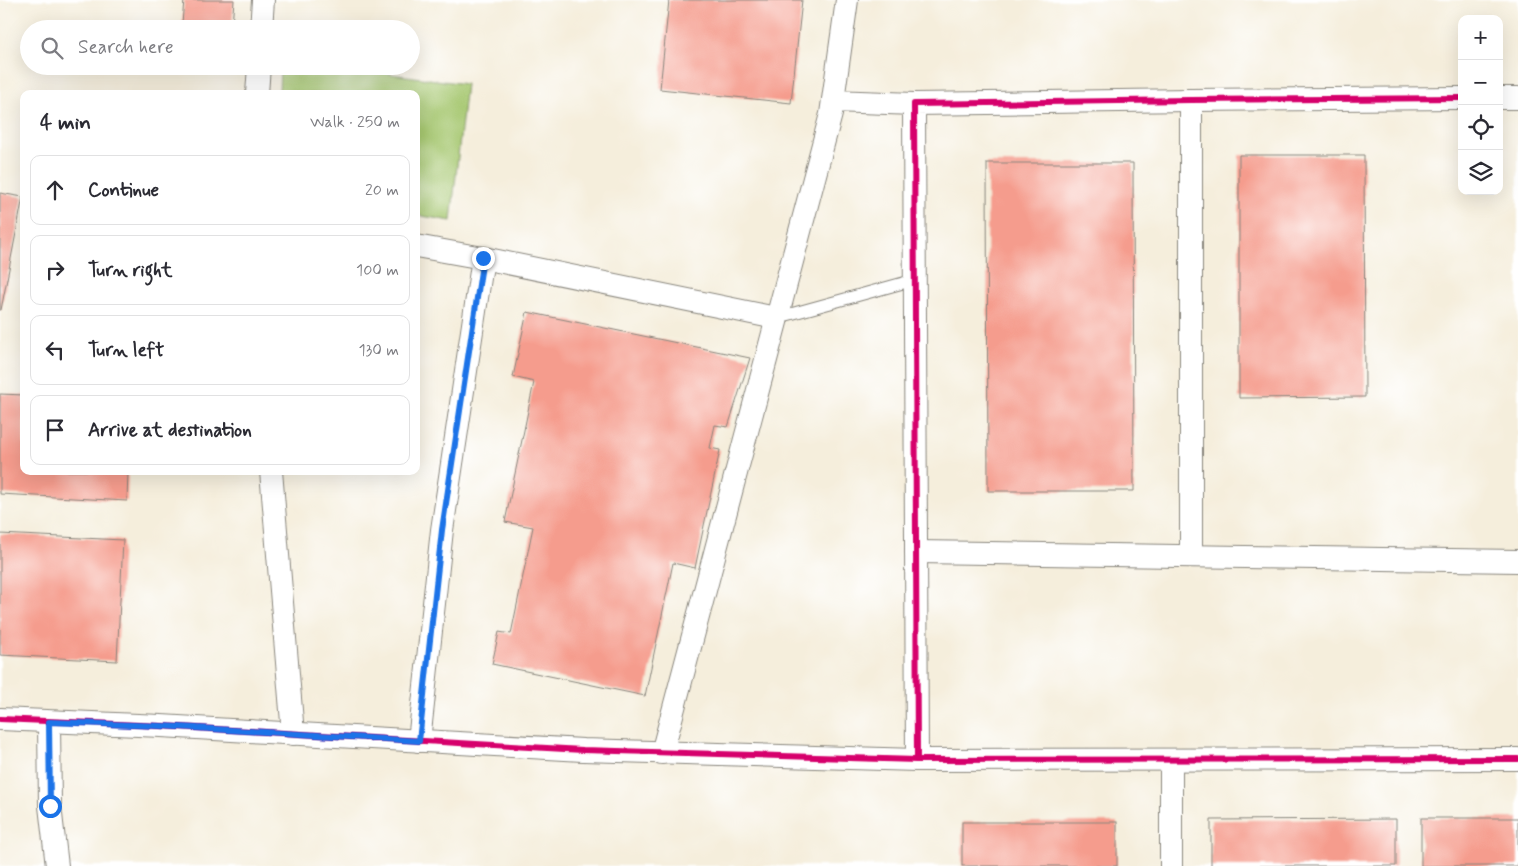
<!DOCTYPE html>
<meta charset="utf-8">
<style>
body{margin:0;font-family:Mynerve,sans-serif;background:#f7f7f7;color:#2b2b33}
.controls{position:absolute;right:15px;top:15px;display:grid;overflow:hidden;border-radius:10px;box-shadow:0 5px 20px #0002}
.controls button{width:45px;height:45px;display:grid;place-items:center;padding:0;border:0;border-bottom:1px solid #e1e1e2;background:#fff;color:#2b2b33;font:25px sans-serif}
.stop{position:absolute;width:15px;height:15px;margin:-11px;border:4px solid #1a73e8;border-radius:50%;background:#fff}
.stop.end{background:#1a73e8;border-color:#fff;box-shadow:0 1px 5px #0008}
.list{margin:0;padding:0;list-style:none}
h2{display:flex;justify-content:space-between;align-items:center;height:65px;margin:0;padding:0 20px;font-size:21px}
h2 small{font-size:16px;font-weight:400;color:#7c7c81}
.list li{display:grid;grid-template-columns:32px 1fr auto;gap:15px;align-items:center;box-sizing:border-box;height:70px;margin:0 10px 10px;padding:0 10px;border:1px solid #e1e1e2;border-radius:10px}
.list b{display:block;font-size:19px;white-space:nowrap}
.list em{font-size:16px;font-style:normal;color:#7c7c81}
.icon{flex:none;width:28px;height:28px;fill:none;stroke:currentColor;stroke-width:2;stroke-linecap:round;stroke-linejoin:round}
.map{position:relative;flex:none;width:1518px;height:866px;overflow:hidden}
.search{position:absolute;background:#fff;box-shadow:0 5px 20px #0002;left:20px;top:20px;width:400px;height:55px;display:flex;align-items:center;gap:12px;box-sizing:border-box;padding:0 18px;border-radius:28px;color:#7c7c81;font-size:19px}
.panel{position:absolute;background:#fff;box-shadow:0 5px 20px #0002;left:20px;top:90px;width:400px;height:385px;border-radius:10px}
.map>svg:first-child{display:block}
</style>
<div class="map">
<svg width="1518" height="866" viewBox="0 0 1518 866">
<rect width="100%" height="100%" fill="#fff"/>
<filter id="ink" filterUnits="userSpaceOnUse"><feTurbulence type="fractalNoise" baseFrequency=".02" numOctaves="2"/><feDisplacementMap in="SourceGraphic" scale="10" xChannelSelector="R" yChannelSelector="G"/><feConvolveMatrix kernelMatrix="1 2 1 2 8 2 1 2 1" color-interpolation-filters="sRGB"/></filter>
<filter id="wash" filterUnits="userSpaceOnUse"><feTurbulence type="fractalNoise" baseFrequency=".0096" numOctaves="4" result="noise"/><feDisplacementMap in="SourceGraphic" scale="20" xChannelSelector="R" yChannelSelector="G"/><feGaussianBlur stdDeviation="1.12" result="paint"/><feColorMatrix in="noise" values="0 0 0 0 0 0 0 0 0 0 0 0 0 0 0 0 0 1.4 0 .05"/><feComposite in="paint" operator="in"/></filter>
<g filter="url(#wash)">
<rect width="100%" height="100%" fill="#f5eedc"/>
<!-- green -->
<polygon fill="#a6c76f" stroke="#617246" points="280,66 332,66 466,84 451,221 416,215 416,94 279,94"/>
<g id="blocks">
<!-- building -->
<g fill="#f59c8d">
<polygon points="184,0 234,0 232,26 182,23"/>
<polygon points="669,0 802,0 791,103 660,89"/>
<polygon points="1239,155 1364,155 1365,397 1239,398"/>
<polygon points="987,163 1133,163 1134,491 988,491"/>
<polygon points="0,193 23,197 1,310 0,310"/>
<polygon points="527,312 750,358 728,427 715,425 710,448 720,450 695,568 673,563 645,696 492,664 499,632 511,634 533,527 505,522 534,382 513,377"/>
<polygon points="0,394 24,395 24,471 128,471 127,501 0,494"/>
<polygon points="0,534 123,540 117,661 0,655"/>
<rect x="1421" y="818" width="97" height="48"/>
<polygon points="1396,819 1396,866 1211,866 1211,820"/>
<rect x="962" y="822" width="155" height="44"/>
</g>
</g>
</g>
<g filter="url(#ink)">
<use href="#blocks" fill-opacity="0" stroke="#88857c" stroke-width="1"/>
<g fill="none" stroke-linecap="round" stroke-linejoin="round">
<defs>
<polyline id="lane" points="776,318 914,280"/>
<g id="street">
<polyline points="261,29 263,0"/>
<polyline points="257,94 259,66"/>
<polyline points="1499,98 1518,98"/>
<polyline points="1191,100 1191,556"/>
<polyline points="833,101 914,104"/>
<polyline points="416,246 483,258 776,318"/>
<polyline points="271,471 293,734"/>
<polyline points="916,552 1518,561"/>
<polyline points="0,719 161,726 583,750 917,760 1518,759"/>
<polyline points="49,722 50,806 57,866"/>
<polyline points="419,741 442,530 483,258"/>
<polyline points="662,753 831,114 847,0"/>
<polyline points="917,760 914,104 1191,100 1462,98"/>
<polyline points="1171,760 1171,866"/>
</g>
</defs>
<!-- lane casing -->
<use href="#lane" stroke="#88857c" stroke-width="13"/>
<!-- street casing -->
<use href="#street" stroke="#88857c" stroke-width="24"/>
<!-- lane -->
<use href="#lane" stroke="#fff" stroke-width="11"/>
<!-- street -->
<use href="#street" stroke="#fff" stroke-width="22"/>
<defs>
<g id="cycleway">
<polyline points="0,719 161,726 583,750 917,760 1518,759"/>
<polyline points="917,760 914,104 1191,100 1462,98"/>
</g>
</defs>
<!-- cycleway casing -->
<use href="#cycleway" stroke="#fff" stroke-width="9"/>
<!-- cycleway -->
<use href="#cycleway" stroke="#d6006c" stroke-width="6"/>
</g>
</g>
<g fill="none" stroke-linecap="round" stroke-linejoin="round" filter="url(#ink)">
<!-- route -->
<polyline stroke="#1a73e8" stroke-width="6" points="50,806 49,722 161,726 419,741 442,530 483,258"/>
</g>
</svg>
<div class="controls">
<button>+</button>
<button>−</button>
<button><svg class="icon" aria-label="locate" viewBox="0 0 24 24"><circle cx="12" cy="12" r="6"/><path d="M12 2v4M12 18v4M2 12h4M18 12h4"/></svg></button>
<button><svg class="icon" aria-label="layers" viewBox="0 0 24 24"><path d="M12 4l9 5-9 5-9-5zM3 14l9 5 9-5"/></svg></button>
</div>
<div class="stop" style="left:50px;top:806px"></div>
<div class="stop end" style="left:483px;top:258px"></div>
<div class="search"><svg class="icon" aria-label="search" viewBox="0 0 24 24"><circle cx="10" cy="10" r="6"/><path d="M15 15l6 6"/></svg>Search here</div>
<section class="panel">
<h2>4 min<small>Walk · 250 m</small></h2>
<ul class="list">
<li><svg class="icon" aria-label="ahead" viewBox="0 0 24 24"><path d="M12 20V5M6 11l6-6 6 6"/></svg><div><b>Continue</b></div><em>20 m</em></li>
<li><svg class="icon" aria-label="right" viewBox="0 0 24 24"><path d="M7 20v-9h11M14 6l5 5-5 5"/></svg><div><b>Turn right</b></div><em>100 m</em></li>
<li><svg class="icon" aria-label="left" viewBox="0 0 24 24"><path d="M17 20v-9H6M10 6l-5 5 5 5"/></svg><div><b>Turn left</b></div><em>130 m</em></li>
<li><svg class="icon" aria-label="arrive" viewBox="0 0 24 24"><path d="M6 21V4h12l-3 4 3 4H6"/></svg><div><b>Arrive at destination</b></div></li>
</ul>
</section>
</div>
